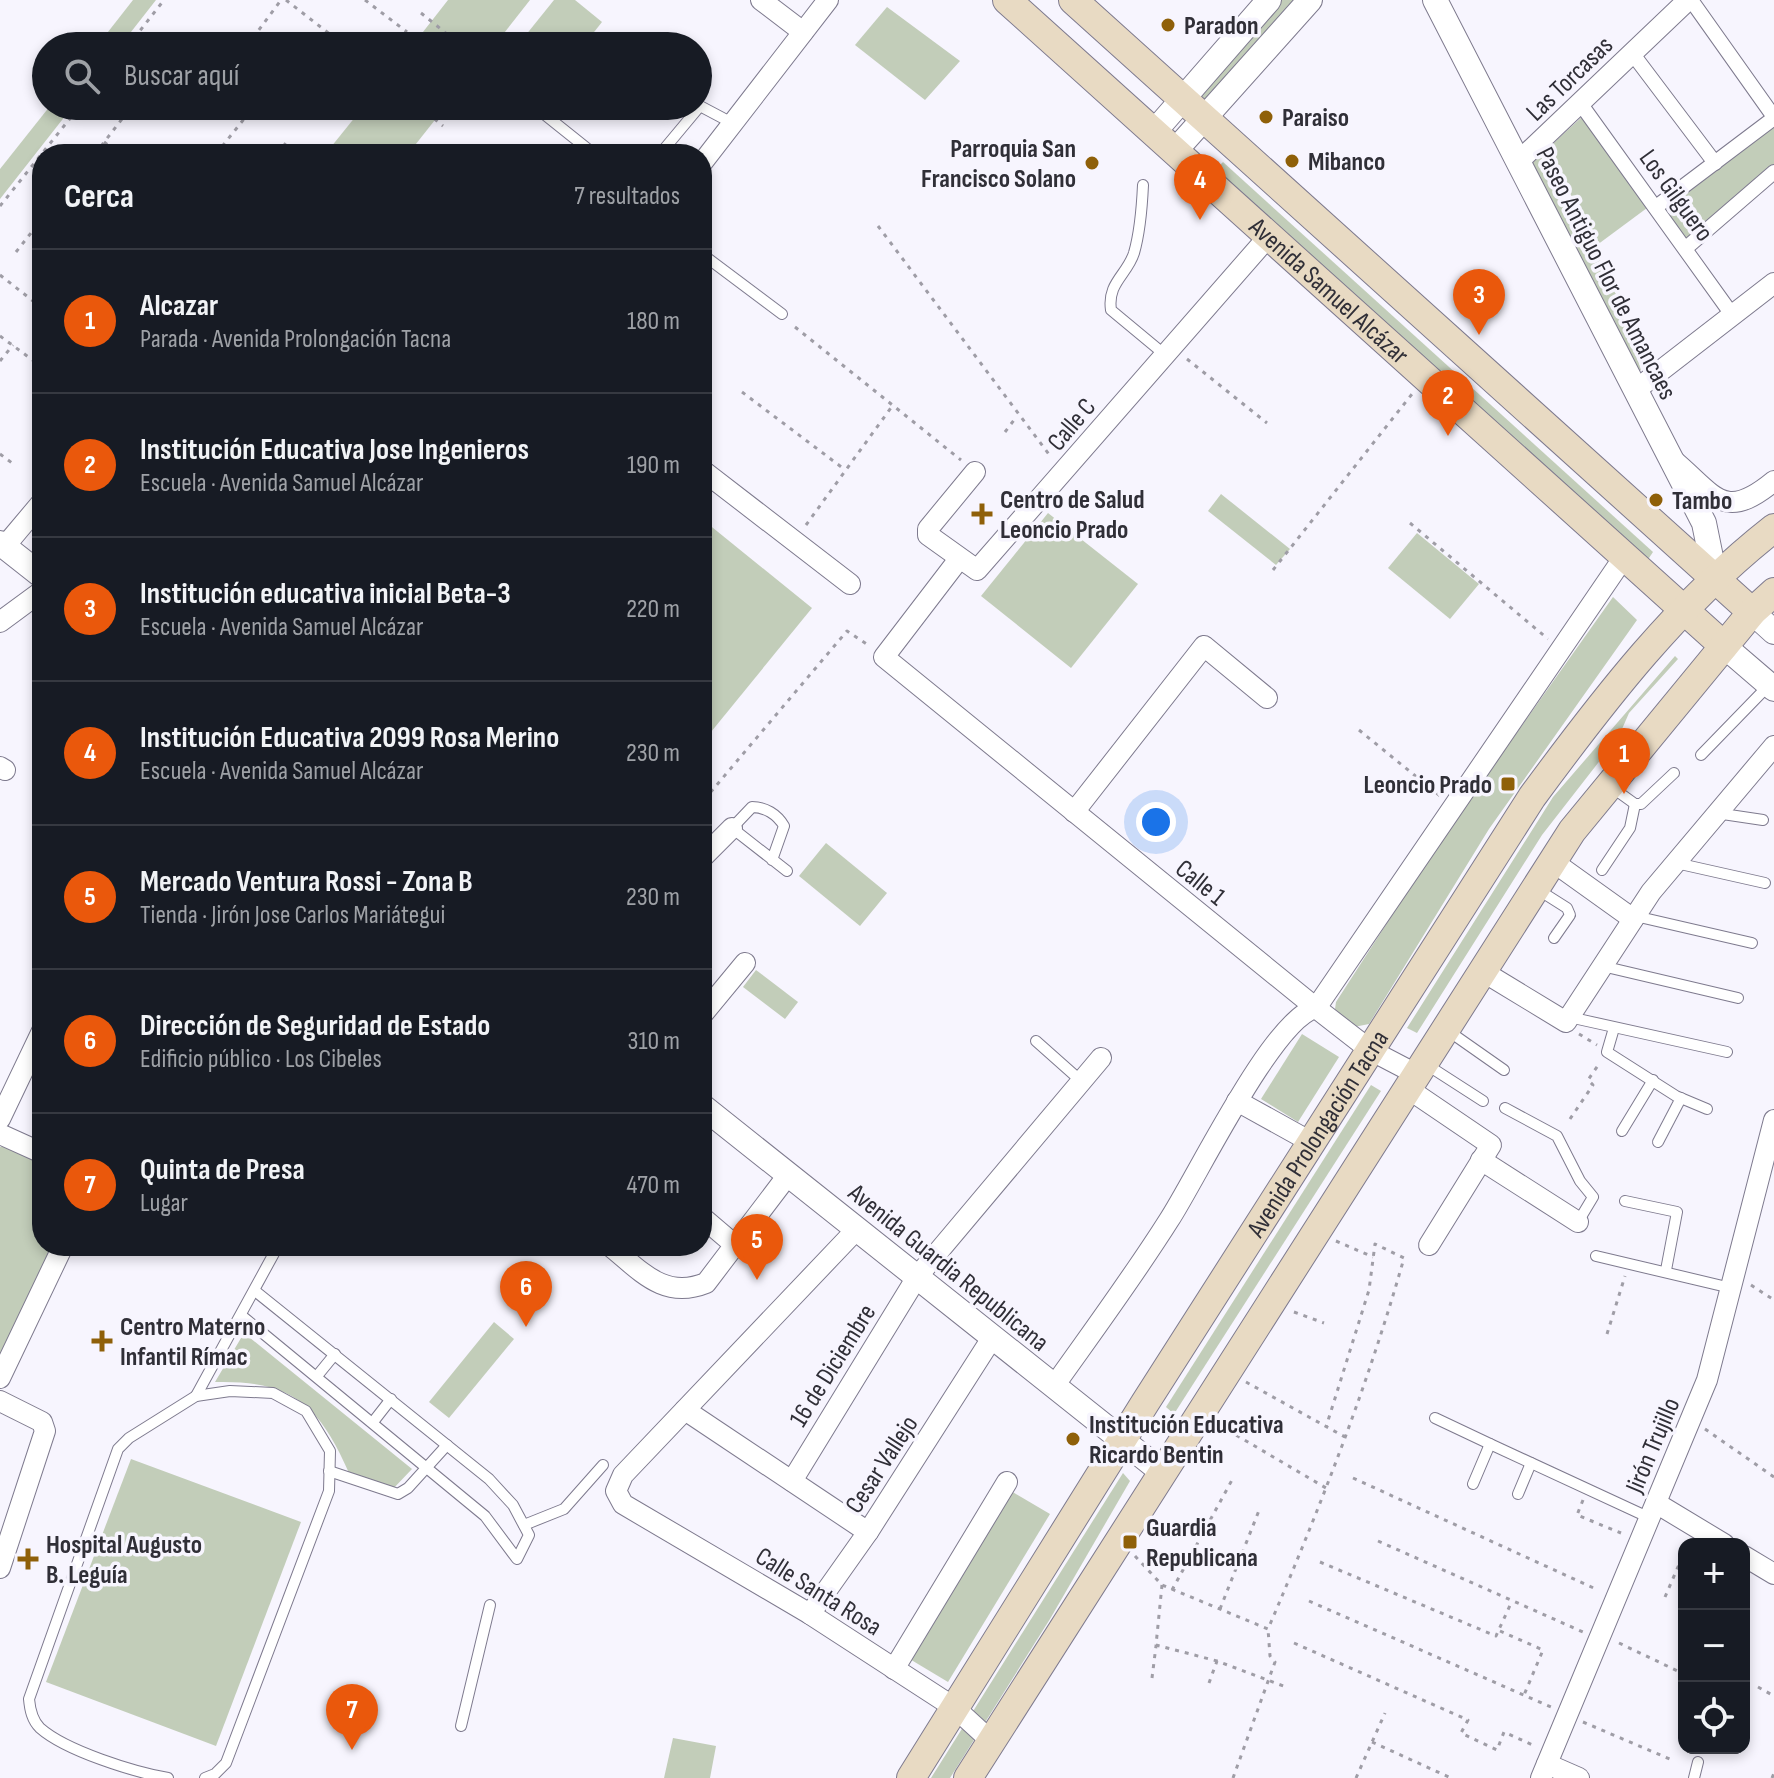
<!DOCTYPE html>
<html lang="es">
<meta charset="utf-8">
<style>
body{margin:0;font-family:"Sofia Sans Condensed",sans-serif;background:#242831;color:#f1f3f6}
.controls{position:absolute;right:24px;bottom:24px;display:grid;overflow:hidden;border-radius:16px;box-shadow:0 4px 12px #0003}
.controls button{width:72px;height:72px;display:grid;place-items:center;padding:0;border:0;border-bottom:2px solid #363941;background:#171b24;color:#f1f3f6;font:40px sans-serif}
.you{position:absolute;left:1156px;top:822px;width:28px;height:28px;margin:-20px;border:6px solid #fff;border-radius:50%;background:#1a73e8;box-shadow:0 0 0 12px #1a73e833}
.badge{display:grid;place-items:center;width:52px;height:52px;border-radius:50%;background:#ea580c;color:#fff;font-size:26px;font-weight:700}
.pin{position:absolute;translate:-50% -66px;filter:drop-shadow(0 2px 4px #0008)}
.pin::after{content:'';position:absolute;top:42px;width:28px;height:24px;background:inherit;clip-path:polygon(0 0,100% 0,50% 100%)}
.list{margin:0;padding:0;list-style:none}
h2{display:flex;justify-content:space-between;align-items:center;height:104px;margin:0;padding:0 32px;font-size:34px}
h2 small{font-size:26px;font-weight:400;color:#9ea1a6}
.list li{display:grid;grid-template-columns:52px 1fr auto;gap:24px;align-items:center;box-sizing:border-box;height:144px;padding:0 32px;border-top:2px solid #363941}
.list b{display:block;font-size:30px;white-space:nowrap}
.list p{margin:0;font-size:26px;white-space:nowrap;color:#9ea1a6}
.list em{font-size:26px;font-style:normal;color:#9ea1a6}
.icon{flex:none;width:44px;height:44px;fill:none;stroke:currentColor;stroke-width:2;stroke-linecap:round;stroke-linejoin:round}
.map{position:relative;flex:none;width:1774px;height:1778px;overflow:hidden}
.search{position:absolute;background:#171b24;box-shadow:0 4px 12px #0003;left:32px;top:32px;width:680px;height:88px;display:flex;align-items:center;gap:20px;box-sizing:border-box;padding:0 28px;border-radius:44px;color:#9ea1a6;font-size:30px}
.panel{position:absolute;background:#171b24;box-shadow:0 4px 12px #0003;left:32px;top:144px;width:680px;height:1112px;border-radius:32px}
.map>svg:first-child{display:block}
</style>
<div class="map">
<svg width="1774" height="1778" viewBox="0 0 1774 1778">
<rect width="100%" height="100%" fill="#f7f5fe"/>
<!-- green -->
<g fill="#c2cdb9">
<polygon points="133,0 156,0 120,46 97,46"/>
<polygon points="448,0 530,0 494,46 412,46"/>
<polygon points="554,0 575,0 602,22 583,46 517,46"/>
<polygon points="1279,0 1296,0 1201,105 1191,97"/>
<polygon points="887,7 960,61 925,100 855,45"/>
<polygon points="50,106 73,106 0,199 0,169"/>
<polygon points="364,106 446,106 408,154 340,154 331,147"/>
<polygon points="1584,115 1647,208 1597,245 1547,149"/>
<polygon points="1774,125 1774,166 1686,241 1662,207"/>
<polygon points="1540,155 1611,279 1641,370 1635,374 1533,172 1533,162"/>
<polygon points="1223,162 1653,552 1645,564 1214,171"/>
<polygon points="1221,494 1290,549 1276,565 1208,511"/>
<polygon points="1048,513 1138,584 1071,668 981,596"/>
<polygon points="702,519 812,608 702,743"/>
<polygon points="1417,533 1479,584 1450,619 1388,568"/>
<polygon points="1613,597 1637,620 1489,829 1369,1024 1354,1027 1335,1009 1336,1002 1438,844"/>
<polygon points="1675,656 1678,659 1629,713 1619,736 1542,835 1417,1033 1407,1028 1553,797"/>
<polygon points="826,843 887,893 860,926 799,876"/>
<polygon points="756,970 798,1002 785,1019 743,987"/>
<polygon points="1302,1034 1339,1057 1298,1122 1261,1099"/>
<polygon points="1371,1085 1381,1091 1174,1414 1166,1407"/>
<polygon points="7,1145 42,1161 42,1246 55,1246 0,1364 0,1147"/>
<polygon points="494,1322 514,1339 449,1418 429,1402"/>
<path d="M244,1333L412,1469L391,1491L349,1473C319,1404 291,1380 215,1382Z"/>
<polygon points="131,1459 301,1522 216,1746 46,1682"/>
<polygon points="1123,1473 1130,1481 1050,1619 950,1778 931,1778"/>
<polygon points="1011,1491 1050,1514 948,1682 908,1658"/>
<polygon points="673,1738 716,1746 710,1778 664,1778"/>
</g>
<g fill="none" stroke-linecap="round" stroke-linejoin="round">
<defs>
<g id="service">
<polyline points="534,106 594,154"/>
<polyline points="660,154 700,106 734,124"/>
<path d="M1143,185C1142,207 1140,232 1134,253C1127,275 1107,283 1111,310L1164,354"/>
<polyline points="702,254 782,314"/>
<polyline points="1701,755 1769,685"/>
<polyline points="1610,786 1635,804 1641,804 1674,773"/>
<polyline points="1716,813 1763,820"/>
<path d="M772,860L784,826C777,814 765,807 752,807L732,828L787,871"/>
<polyline points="1676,863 1765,883"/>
<polyline points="1602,870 1630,828 1635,804"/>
<polyline points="1537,889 1567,908 1570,915 1554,938"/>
<polyline points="1635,916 1752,943"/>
<polyline points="1602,966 1738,998"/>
<polyline points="1569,1017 1727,1052"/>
<polyline points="1614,1028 1607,1052 1676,1096 1707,1109"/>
<polyline points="1447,1030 1504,1070"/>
<polyline points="1036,1041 1081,1081"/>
<polyline points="1424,1063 1483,1101"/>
<polyline points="1505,1108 1557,1136 1580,1181 1593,1197 1578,1222"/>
<polyline points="1622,1131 1653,1080"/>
<polyline points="1658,1142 1681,1098"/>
<polyline points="1625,1201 1677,1212 1666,1270"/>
<polyline points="1596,1256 1731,1288"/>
<polyline points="242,1316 485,1516 517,1559 529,1535 513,1505 489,1479 255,1291"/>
<polyline points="317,1376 335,1354"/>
<polyline points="196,1396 278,1246"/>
<polyline points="1435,1418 1490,1444"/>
<polyline points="373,1422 391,1399"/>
<polyline points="329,1471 398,1494 408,1488 447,1445"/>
<polyline points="1473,1484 1490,1444 1650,1518"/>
<polyline points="1518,1494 1531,1463"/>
<polyline points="524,1525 564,1509 603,1465"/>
<polyline points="461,1726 490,1605"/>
<path d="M168,1778C134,1772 66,1751 40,1728C32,1720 30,1710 29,1699L118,1449L129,1438L196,1396L230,1391L273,1393L306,1411L330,1451L329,1491L226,1763L215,1774L205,1778"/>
<polyline points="1694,1778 1698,1762"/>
</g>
<g id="pedestrian">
<polyline points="1691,0 1774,117"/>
<polyline points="1632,53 1715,163"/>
<polyline points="1580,103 1733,316"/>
<polyline points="1656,207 1774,118"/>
<polyline points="1686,248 1774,172"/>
</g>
<g id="minor">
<polyline points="761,0 803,32"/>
<polyline points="1520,160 1688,0"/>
<polyline points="702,163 828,0"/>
<polyline points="1637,389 1774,283"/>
<path d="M1673,460C1715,495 1723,523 1774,481"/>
<polyline points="702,470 850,584"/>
<polyline points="975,472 928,529 928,535 977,570 1268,237"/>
<polyline points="5,546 42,502"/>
<polyline points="959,559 884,657 1316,1008 1370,1050 1416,1074"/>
<polyline points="0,622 42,591"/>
<polyline points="0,767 5,770"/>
<polyline points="1074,812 1204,646 1267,698"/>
<polyline points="702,858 732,828"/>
<polyline points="1552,861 1633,919"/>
<polyline points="1482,971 1566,1022 1651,892 1774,746"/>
<polyline points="702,1015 745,963"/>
<polyline points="1407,1088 1491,1145 1429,1245"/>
<polyline points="1237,1101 1311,1142"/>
<polyline points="0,1119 42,1031"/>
<polyline points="0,1134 42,1153"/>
<polyline points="1481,1160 1578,1222"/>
<polyline points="702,1217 736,1246"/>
<polyline points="857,1229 623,1475 616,1491 623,1504 810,1614 955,1708 991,1741"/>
<path d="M610,1246C641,1271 664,1300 706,1283L788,1175"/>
<polyline points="0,1378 63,1246"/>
<path d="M1054,1386C1093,1331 1133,1277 1169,1220C1196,1179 1273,1018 1316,1008L1624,557"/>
<polyline points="0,1401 42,1422 45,1431 0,1568"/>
<polyline points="685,1410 868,1532"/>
<polyline points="792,1481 917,1277 1101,1058"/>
<polyline points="1656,1503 1724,1544"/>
<polyline points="1744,1556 1774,1574"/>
<polyline points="810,1614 868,1532 992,1338"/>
<polyline points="894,1669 1007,1482"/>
<polyline points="1547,1764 1579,1778"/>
<polyline points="1541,1778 1707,1380 1774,1120"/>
</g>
<g id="tertiary">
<polyline points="1435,0 1704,523 1715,577"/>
<polyline points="1154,132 1269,0"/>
<polyline points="1174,152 1310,0"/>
<polyline points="0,543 42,576"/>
<polyline points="1752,612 1774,632"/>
<polyline points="1724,646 1774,689"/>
<polyline points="702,1106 1161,1471"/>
</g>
<g id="secondary">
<path id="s1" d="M1007,0L1724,646"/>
<polyline points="1073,0 1752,612"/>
<path id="s2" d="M911,1778L1145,1403L1532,797C1604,699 1678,603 1774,528"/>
<polyline points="968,1778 1572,831 1752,612 1774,592"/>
</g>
</defs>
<!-- service casing -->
<use href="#service" stroke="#7e7a8e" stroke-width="12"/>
<!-- pedestrian casing -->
<use href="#pedestrian" stroke="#7e7a8e" stroke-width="16"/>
<!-- minor casing -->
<use href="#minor" stroke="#7e7a8e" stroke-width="22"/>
<!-- tertiary casing -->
<use href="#tertiary" stroke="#7e7a8e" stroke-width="26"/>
<!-- secondary casing -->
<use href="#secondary" stroke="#7e7a8e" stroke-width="30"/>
<!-- path -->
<g stroke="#9f9da6" stroke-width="3" stroke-dasharray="4 6" stroke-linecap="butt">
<polyline points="286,0 345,46"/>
<polyline points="365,0 407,32"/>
<polyline points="421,13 462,46"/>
<polyline points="128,46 164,0"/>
<polyline points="247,46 281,0"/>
<polyline points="419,106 443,126"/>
<polyline points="104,142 119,154"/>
<polyline points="95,154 132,106"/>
<polyline points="216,154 252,109"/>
<polyline points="277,154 289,139"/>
<polyline points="0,206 80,106"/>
<polyline points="878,226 1051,457"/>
<polyline points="34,229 42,236"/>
<polyline points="16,252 42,219"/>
<polyline points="0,275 42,308"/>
<polyline points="795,327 961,460"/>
<polyline points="0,336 42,367"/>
<polyline points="1187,359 1267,423"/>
<polyline points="0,361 13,345"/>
<polyline points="742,392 844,469"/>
<polyline points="1005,432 1017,416"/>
<polyline points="0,454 16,466"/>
<polyline points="1410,523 1548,639"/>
<polyline points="806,525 893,405"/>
<polyline points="1273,570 1412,394"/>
<polyline points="1359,730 1440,796"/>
<polyline points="704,800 847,631 868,645"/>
<polyline points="1579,1034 1597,1045"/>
<polyline points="1570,1119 1593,1085 1588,1080 1599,1064"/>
<polyline points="1336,1241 1373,1257"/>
<polyline points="1751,1285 1774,1300"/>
<polyline points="1294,1312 1324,1323"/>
<polyline points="1607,1334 1625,1276"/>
<polyline points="1246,1382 1345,1437"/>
<polyline points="1219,1425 1326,1488"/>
<polyline points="1705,1429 1774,1477"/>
<polyline points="1353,1478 1598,1590"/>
<polyline points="1583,1500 1577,1515 1621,1533"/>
<polyline points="1378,1541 1583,1632"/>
<path d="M1135,1556L1162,1585L1268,1629C1320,1508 1368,1385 1404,1258L1375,1244L1369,1290L1326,1427"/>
<polyline points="1320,1562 1496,1636 1512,1601"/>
<polyline points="1162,1585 1156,1645 1217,1661 1286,1687"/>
<polyline points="1172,1590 1232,1480"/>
<polyline points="1665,1597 1684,1553"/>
<polyline points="1309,1601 1551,1707"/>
<polyline points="1220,1609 1260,1508"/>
<polyline points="1500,1631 1543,1650 1524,1695"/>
<polyline points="1294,1643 1468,1720 1461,1733 1497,1750 1504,1732 1535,1746"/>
<polyline points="1619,1643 1684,1674"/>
<polyline points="1152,1678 1156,1646"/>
<polyline points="1209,1683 1217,1661"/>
<polyline points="1758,1687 1774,1696"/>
<polyline points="1583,1722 1672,1760"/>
<polyline points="1372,1742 1451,1778"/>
<polyline points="1233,1778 1275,1662 1270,1656 1268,1629"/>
<polyline points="1356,1778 1385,1713"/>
<polyline points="1772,1778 1774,1773"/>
</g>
<!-- service -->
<use href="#service" stroke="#fff" stroke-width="10"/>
<!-- pedestrian -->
<use href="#pedestrian" stroke="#fff" stroke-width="14"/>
<!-- minor -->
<use href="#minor" stroke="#fff" stroke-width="20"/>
<!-- tertiary -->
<use href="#tertiary" stroke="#fff" stroke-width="24"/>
<!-- secondary -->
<use href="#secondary" stroke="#e8dac3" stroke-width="28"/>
</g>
<!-- markers -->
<g fill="#8f6009" stroke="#f7f5fe" stroke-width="3">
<circle cx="1168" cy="25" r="8"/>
<circle cx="1266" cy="117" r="8"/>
<circle cx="1292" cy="161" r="8"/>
<circle cx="1092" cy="163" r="8"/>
<circle cx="1656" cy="500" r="8"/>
<path d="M978 502h8v8h8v8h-8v8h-8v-8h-8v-8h8z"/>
<rect x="1500" y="776" width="16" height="16" rx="4"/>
<path d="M98 1329h8v8h8v8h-8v8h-8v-8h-8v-8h8z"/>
<circle cx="1073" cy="1439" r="8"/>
<rect x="1122" y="1534" width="16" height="16" rx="4"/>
<path d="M24 1547h8v8h8v8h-8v8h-8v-8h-8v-8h8z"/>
</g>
<g text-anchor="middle" stroke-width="7" stroke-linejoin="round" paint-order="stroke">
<!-- poi labels -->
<g font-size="26" font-weight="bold" fill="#302f37" stroke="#f7f5fe" text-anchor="start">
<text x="1184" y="34">Paradon</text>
<text x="1282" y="126">Paraiso</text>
<text x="1076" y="157" text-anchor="end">Parroquia San<tspan x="1076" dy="30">Francisco Solano</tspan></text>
<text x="1308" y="170">Mibanco</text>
<text x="1000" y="508">Centro de Salud<tspan x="1000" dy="30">Leoncio Prado</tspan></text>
<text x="1672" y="509">Tambo</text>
<text x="1492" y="793" text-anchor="end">Leoncio Prado</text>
<text x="120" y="1335">Centro Materno<tspan x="120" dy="30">Infantil Rímac</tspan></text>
<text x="1089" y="1433">Institución Educativa<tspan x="1089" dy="30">Ricardo Bentin</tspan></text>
<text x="1146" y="1536">Guardia<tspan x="1146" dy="30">Republicana</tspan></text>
<text x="46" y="1553">Hospital Augusto<tspan x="46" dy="30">B. Leguía</tspan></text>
</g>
<!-- street labels -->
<g font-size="26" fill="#302f37" stroke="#f7f5fe">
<text transform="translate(1569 78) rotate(-44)" y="9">Las Torcasas</text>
<text transform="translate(1677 195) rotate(54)" y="9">Los Gilguero</text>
<text transform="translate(1607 273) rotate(63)" y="9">Paseo Antiguo Flor de Amancaes</text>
<text dy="9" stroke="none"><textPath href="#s1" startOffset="434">Avenida Samuel Alcázar</textPath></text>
<text transform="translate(1071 424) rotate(-50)" y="9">Calle C</text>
<text transform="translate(1201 882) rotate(39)" y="9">Calle 1</text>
<text dy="9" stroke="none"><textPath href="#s2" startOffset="762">Avenida Prolongación Tacna</textPath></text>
<text transform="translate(949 1267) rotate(39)" y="9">Avenida Guardia Republicana</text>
<text transform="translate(832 1365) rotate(-58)" y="9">16 de Diciembre</text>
<text transform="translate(1652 1445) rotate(-67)" y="9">Jirón Trujillo</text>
<text transform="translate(881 1464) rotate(-57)" y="9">Cesar Vallejo</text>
<text transform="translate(819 1591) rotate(32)" y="9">Calle Santa Rosa</text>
</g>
</g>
</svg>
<div class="controls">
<button>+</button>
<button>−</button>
<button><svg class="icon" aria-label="locate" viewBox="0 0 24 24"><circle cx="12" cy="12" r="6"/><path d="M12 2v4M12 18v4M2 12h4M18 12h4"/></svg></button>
</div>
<div class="you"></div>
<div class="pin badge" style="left:1624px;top:794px">1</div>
<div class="pin badge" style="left:1448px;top:436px">2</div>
<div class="pin badge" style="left:1479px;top:335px">3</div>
<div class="pin badge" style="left:1200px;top:220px">4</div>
<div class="pin badge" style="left:757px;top:1280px">5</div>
<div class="pin badge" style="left:526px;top:1327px">6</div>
<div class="pin badge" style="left:352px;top:1750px">7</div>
<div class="search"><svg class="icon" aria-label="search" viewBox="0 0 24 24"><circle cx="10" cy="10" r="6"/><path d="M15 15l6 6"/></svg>Buscar aquí</div>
<section class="panel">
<h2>Cerca<small>7 resultados</small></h2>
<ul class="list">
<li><span class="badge">1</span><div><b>Alcazar</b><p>Parada · Avenida Prolongación Tacna</p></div><em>180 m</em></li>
<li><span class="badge">2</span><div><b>Institución Educativa Jose Ingenieros</b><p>Escuela · Avenida Samuel Alcázar</p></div><em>190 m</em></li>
<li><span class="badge">3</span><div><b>Institución educativa inicial Beta-3</b><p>Escuela · Avenida Samuel Alcázar</p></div><em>220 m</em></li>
<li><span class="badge">4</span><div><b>Institución Educativa 2099 Rosa Merino</b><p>Escuela · Avenida Samuel Alcázar</p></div><em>230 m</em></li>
<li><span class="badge">5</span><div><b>Mercado Ventura Rossi - Zona B</b><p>Tienda · Jirón Jose Carlos Mariátegui</p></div><em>230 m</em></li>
<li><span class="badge">6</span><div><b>Dirección de Seguridad de Estado</b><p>Edificio público · Los Cibeles</p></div><em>310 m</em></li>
<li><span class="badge">7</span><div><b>Quinta de Presa</b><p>Lugar</p></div><em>470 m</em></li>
</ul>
</section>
</div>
